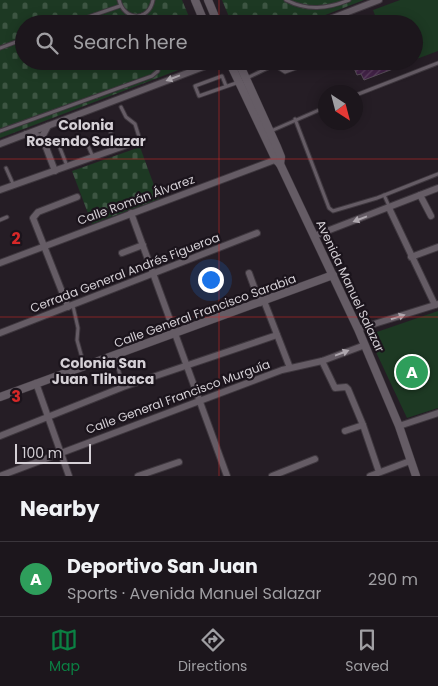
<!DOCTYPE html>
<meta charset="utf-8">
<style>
body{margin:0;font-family:Poppins,sans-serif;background:#251f25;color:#f1f3f6}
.compass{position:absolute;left:318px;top:85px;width:45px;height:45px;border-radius:50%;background:#1c161c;box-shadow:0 2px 12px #0003;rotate:144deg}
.scale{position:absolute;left:15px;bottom:12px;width:76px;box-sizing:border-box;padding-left:5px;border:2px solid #d5d0d6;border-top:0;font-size:14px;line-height:18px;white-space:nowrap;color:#d5d0d6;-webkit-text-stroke:4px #1b141c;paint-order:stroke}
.you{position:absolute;left:210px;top:279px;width:18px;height:18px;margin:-12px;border:4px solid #fff;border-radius:50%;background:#1a73e8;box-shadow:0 0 0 8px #1a73e833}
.badge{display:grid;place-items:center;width:32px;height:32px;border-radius:50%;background:#0b8043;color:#fff;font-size:16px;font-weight:700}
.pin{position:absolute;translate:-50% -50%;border:2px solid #fff;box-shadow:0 1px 5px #0006}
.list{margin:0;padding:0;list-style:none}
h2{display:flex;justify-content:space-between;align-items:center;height:65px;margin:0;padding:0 20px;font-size:21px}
h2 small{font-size:16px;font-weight:400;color:#a09fa3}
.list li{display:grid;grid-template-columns:32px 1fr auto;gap:15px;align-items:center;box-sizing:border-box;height:75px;padding:0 20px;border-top:1px solid #3a353b}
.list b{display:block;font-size:19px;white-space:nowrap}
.list p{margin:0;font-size:16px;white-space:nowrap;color:#a09fa3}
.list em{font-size:16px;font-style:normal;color:#a09fa3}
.icon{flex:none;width:28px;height:28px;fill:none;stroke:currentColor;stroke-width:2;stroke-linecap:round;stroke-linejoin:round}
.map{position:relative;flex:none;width:438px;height:476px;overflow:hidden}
.search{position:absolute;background:#1c161c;box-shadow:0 2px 12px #0003;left:15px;right:15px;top:15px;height:55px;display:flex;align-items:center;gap:12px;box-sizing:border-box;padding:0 18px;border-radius:28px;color:#a09fa3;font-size:19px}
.sheet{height:140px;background:#1c161c}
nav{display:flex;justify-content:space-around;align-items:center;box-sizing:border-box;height:70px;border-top:1px solid #3a353b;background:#1c161c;font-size:14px;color:#a09fa3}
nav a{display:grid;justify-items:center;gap:2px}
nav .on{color:#0b8043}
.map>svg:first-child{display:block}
</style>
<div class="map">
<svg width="438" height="476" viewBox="0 0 438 476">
<defs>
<pattern id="cemetery-stones" width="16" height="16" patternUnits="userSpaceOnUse" patternTransform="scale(1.25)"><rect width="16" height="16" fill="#1d3923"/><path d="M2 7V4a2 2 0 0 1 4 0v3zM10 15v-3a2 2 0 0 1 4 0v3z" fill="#3d5542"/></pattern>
<pattern id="building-hatch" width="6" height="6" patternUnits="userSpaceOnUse" patternTransform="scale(1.25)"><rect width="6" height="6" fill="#442349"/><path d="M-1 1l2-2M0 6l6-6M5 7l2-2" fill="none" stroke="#5e4262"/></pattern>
</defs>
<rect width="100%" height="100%" fill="#251d25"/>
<!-- grass -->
<g fill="#1d3923">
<polygon points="400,0 438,0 438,51 414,60 414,24 378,24 373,10"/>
<polygon points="438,311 438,408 407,418 368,335"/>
</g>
<!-- cemetery -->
<g fill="url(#cemetery-stones)">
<polygon points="0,0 182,0 192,24 24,24 24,61 202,61 0,138"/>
<polygon points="222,0 364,0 302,24 232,24"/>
<polygon points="140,147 159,199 92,224 72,171"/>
</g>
<!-- building -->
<polygon fill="url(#building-hatch)" stroke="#59505a" points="351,61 364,61 368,70 383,64 382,61 390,61 393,69 364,80 361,74 357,75"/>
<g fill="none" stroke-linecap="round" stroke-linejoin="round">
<defs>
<g id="service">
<path d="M119,0C124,21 149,22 153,0"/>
<path d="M286,0C307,11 327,9 349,0"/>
<polyline points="142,15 145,24"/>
<polyline points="68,24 120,6"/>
<polyline points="0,48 24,39"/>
<polyline points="247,78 274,65 285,72 315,61"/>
<polyline points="226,86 222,76 195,86 199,96 239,82"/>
<polyline points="356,95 438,63"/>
<polyline points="121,107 126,117 135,124 140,140"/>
<polyline points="295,119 329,208 333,211 377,198 438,174"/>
<polyline points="0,131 152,76 158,71 158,61"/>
<polyline points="110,131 118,149"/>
<polyline points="271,131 326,107"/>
<polyline points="85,139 93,157"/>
<polyline points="60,148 67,166"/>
<polyline points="6,168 14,186"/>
<polyline points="384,195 389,206"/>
<polyline points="0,220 7,217"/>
<polyline points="73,306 78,328 77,340 84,365"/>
<polyline points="115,356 123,387"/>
</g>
<g id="minor">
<polyline points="317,24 379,0"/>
<polyline points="26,134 42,137 48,126"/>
<polyline points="42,137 55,171"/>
<polyline points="0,144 219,61"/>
<polyline points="0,190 141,140"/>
<polyline points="420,195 431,216"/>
<polyline points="389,208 435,305"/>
<polyline points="131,213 227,476"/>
<polyline points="314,236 438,188"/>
<polyline points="122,253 143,245"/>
<polyline points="411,257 438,247"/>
<polyline points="0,263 280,158"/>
<polyline points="249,273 260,303"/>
<polyline points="264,301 290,368"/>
<polyline points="68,307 33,218 38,212 77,197"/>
<polyline points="358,329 438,304"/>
<polyline points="0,333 257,233"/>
<polyline points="322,361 335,388 346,387 348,389 363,425 379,472"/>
<polyline points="36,383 69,476"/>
<polyline points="399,426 438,413"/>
<polyline points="345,431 363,425"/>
<polyline points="0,436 123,387 277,335"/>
<polyline points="0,476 282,370 322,361 365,345"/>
<polyline points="138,476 179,462"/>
<polyline points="272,476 315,459"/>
<polyline points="370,476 410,461"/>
</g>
<g id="tertiary">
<polyline points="195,0 205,24"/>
<polyline points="208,0 218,24"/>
<polyline points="229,61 276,160 280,164 358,329 399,426 416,476"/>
<polyline points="238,61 277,147 281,157 280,164"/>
<polyline points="0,397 333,275"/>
</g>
</defs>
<!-- service casing -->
<use href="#service" stroke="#3e373e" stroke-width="5"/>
<!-- minor casing -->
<use href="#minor" stroke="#3e373e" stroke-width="8"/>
<!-- tertiary casing -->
<use href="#tertiary" stroke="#3e373e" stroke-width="9"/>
<!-- service -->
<use href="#service" stroke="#655c65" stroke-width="3"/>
<!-- minor -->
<use href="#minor" stroke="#655c65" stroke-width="6"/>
<!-- tertiary -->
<use href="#tertiary" stroke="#655c65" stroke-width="8"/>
</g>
<!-- one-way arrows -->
<defs><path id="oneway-solid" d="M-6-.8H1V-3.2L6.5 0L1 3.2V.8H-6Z" transform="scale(1.25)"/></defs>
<g fill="#aea7ae">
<use href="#oneway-solid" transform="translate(173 78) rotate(159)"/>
<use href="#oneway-solid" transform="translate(360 219) rotate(159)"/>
<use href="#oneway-solid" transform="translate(398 317) rotate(-18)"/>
<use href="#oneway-solid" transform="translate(342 353) rotate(-21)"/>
</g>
<!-- grid -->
<path fill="none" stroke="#d62828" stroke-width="1" stroke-opacity="0.55" d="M219,0V24M219,61V476M0,159H438M0,317H438"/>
<g text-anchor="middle" stroke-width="4.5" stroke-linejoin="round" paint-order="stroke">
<!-- street labels -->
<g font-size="12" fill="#d5d0d6" stroke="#1b141c">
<text transform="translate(136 200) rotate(-20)" y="4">Calle Román Álvarez</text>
<text transform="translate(125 273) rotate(-21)" y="4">Cerrada General Andrés Figueroa</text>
<text transform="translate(350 286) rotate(65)" y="4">Avenida Manuel Salazar</text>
<text transform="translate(205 311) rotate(-20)" y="4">Calle General Francisco Sarabia</text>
<text transform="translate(178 397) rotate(-20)" y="4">Calle General Francisco Murguía</text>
</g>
<!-- neighbourhood labels -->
<g font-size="14" font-weight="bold" fill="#d5d0d6" stroke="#1b141c">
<text x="86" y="130">Colonia<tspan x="86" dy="16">Rosendo Salazar</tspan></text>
<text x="103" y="368">Colonia San<tspan x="103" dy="16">Juan Tlihuaca</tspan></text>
</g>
</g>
<g font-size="16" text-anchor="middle" font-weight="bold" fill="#d62828" stroke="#1b141c" stroke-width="4.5" stroke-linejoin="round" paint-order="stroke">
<text x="16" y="244">2</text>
<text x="16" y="402">3</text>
</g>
</svg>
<svg class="compass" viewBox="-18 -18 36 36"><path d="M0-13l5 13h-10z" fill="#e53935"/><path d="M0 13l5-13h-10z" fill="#a09fa3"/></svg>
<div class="scale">100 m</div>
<div class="you"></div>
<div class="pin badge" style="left:412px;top:372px;background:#2e9e5b">A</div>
<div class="search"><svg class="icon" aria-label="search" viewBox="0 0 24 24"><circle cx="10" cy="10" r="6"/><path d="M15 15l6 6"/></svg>Search here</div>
</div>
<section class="sheet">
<h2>Nearby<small></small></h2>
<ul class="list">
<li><span class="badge" style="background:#2e9e5b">A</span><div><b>Deportivo San Juan</b><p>Sports · Avenida Manuel Salazar</p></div><em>290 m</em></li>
</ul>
</section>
<nav>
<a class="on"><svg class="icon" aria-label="map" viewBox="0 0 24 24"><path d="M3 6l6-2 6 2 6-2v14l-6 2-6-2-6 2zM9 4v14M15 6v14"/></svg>Map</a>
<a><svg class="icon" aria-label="directions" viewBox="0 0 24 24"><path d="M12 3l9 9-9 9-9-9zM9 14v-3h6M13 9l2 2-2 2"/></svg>Directions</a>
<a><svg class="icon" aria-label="saved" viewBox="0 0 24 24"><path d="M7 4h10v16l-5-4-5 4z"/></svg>Saved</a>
</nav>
